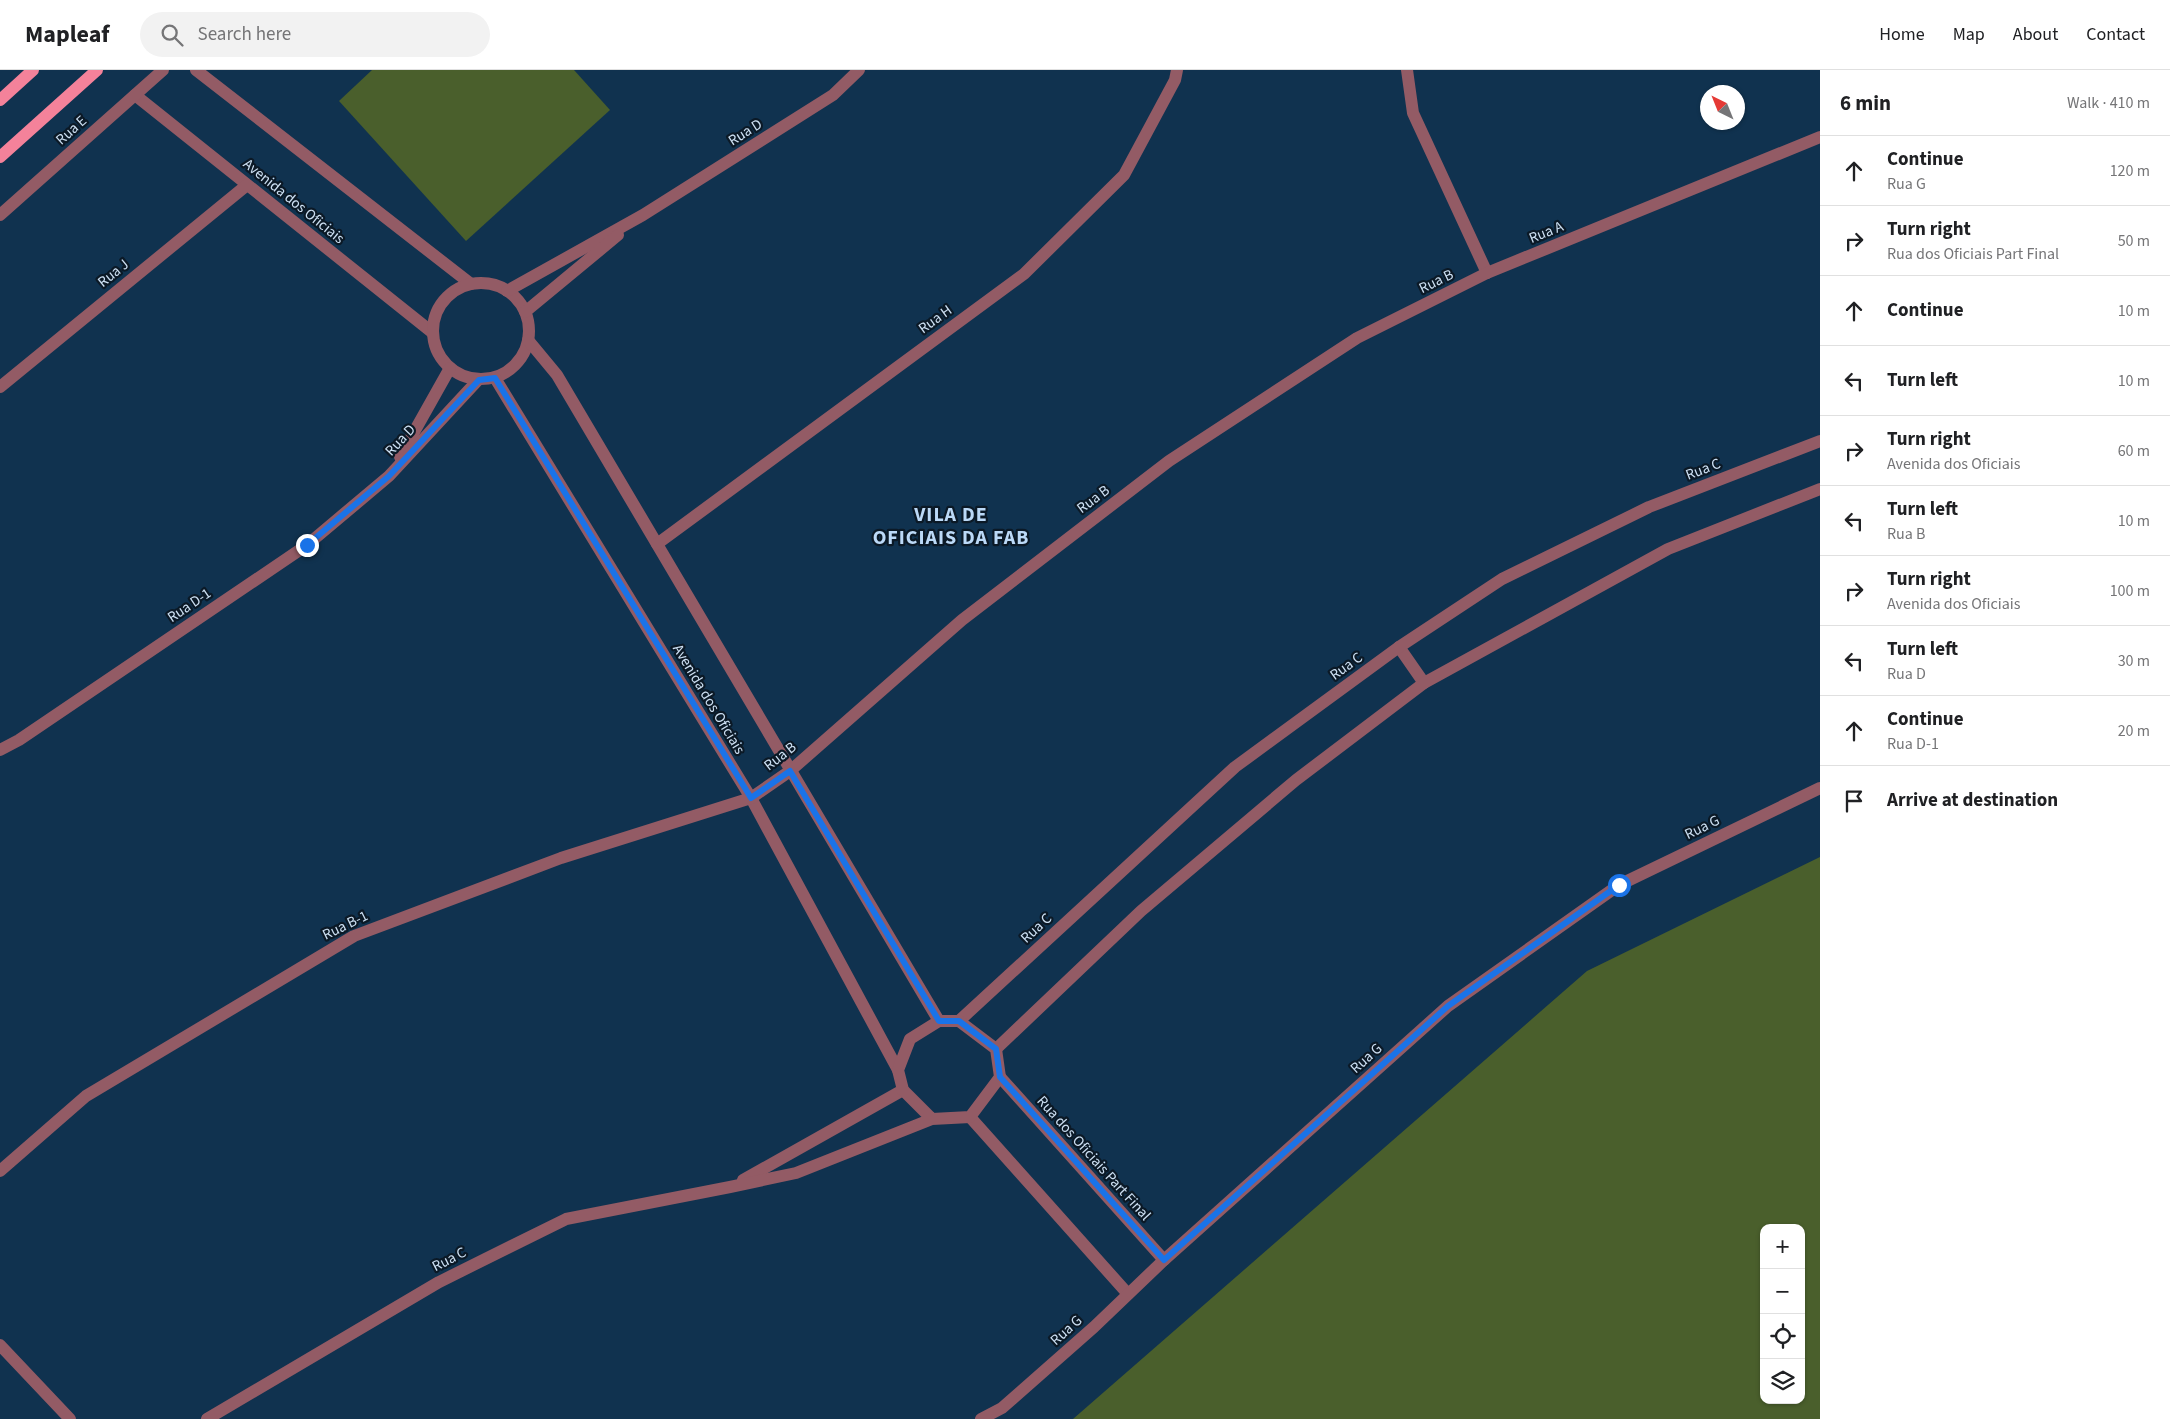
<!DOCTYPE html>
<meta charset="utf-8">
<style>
body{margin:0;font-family:"Source Sans 3",sans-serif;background:#f2f2f2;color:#202124}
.controls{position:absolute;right:15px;bottom:15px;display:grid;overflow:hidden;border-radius:10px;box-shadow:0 1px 4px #0004}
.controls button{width:45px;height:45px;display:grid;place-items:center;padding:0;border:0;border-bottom:1px solid #e0e0e0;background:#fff;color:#202124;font:25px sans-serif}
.compass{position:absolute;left:1700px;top:15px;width:45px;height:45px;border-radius:50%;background:#fff;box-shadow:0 1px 4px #0004;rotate:317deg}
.stop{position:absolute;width:15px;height:15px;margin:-11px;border:4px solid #1a73e8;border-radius:50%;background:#fff}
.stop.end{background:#1a73e8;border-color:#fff;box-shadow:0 1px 5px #0008}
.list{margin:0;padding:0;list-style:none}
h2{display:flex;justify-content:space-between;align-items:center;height:65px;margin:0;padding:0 20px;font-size:21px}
h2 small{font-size:16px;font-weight:400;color:#757577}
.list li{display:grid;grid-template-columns:32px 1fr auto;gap:15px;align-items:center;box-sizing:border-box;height:70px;padding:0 20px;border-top:1px solid #e0e0e0}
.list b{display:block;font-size:19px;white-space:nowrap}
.list p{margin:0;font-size:16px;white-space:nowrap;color:#757577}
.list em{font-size:16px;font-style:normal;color:#757577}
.icon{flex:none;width:28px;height:28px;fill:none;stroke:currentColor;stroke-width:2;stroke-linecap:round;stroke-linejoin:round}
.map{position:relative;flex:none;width:1820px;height:1349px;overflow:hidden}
header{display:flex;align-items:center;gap:30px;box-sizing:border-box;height:70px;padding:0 25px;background:#fff;border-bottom:1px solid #e0e0e0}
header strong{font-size:24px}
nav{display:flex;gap:28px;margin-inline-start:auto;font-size:18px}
.search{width:350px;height:45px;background:#f2f2f2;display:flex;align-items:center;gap:12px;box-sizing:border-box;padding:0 18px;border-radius:28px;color:#757577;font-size:19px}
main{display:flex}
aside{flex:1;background:#fff}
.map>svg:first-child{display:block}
</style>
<header>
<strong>Mapleaf</strong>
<div class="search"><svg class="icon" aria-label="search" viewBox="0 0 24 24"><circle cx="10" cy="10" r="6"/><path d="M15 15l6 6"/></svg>Search here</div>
<nav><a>Home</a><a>Map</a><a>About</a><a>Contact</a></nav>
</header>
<main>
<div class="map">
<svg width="1820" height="1349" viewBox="0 0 1820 1349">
<rect width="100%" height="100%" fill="#10324f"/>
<!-- green -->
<g fill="#4a5f2c" fill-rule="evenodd">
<polygon points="372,0 574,0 610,40 466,171 339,31"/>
<path d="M1820,787V1349H1073L1587,901ZM1764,1158H1801V1330H1764Z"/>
</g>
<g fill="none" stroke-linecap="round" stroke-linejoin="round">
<!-- minor -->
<g stroke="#935b65" stroke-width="12">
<polyline points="196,0 471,214"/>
<polyline points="1407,0 1413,43 1487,203"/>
<polyline points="135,25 433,263"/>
<polyline points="0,145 163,0"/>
<circle cx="481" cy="261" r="48"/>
<polyline points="507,221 643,145 833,25 859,0"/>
<polyline points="525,242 618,165"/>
<polyline points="528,270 557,305 939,951"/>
<polyline points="495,308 751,728 898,1000"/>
<polyline points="0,317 247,115"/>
<polyline points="400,387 450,298"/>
<polyline points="657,474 1024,204 1124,105 1175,10 1177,0"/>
<polyline points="1399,577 1424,613"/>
<polyline points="0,680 19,670 307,475 389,406 479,309"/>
<polyline points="959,951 1235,697 1399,577 1502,509 1649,437 1820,371"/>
<polyline points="996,979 1141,841 1296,710 1424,613 1668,479 1820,419"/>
<polyline points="1000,1007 1164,1190"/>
<polyline points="970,1047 1128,1224"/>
<polyline points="0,1101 86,1026 354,866 561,788 751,728 790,701 962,550 1169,391 1357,268 1487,203 1820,67"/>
<polyline points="743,1110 903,1020"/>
<polyline points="0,1275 70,1349"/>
<polyline points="207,1349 439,1212 566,1149 730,1117 796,1103 932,1049 970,1047 1000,1007 996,979 959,951 939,951 910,969 898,1000 903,1020 932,1049"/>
<polyline points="981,1349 1002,1338 1094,1257 1164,1190 1448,936 1619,815 1820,718"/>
</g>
<!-- major -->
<g stroke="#f4829a" stroke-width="12">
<polyline points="0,30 33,0"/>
<polyline points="0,87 97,0"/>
</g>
</g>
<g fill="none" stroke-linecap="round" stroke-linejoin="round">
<!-- route -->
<polyline stroke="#1a73e8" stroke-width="6" points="307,475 389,406 479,310 495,308 751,728 790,701 939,951 959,951 996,979 1000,1007 1164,1190 1448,936 1619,815"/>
</g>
<g text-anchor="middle" stroke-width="4.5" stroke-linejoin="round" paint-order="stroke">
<!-- street labels -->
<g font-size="15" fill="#cde0f3" stroke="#0b1926">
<text transform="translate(71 60) rotate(-42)" y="5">Rua E</text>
<text transform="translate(745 62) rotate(-32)" y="5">Rua D</text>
<text transform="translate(294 131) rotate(39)" y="5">Avenida dos Oficiais</text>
<text transform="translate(1546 162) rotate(-22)" y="5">Rua A</text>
<text transform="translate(113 203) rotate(-39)" y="5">Rua J</text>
<text transform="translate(1436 211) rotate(-26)" y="5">Rua B</text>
<text transform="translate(935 249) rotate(-36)" y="5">Rua H</text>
<text transform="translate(400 370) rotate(-47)" y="5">Rua D</text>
<text transform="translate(1703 399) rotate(-21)" y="5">Rua C</text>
<text transform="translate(1093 429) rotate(-37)" y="5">Rua B</text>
<text transform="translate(189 535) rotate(-34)" y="5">Rua D-1</text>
<text transform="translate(1346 596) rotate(-36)" y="5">Rua C</text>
<text transform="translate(709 629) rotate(59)" y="5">Avenida dos Oficiais</text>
<text transform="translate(780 686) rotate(-38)" y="5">Rua B</text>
<text transform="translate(1702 757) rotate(-26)" y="5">Rua G</text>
<text transform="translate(345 855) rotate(-26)" y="5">Rua B-1</text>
<text transform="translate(1036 858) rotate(-43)" y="5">Rua C</text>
<text transform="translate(1366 988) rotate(-42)" y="5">Rua G</text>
<text transform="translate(1094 1088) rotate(48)" y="5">Rua dos Oficiais Part Final</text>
<text transform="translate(449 1189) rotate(-27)" y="5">Rua C</text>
<text transform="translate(1066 1260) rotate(-42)" y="5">Rua G</text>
</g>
<!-- district labels -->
<g font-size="20" font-weight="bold" letter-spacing="1" fill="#bbd9f7" stroke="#0b1926">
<text x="951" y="451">VILA DE<tspan x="951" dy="23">OFICIAIS DA FAB</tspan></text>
</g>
</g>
</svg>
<div class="controls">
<button>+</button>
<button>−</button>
<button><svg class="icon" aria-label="locate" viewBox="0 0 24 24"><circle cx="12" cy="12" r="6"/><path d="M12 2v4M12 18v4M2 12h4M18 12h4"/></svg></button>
<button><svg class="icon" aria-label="layers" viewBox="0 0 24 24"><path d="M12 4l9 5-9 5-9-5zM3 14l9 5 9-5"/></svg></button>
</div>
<svg class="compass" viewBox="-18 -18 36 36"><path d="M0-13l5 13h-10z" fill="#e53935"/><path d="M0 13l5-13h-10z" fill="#757577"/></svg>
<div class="stop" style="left:1619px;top:815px"></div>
<div class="stop end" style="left:307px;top:475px"></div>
</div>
<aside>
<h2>6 min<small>Walk · 410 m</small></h2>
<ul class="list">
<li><svg class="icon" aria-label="ahead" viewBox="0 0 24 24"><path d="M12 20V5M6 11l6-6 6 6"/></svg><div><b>Continue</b><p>Rua G</p></div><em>120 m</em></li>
<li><svg class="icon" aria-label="right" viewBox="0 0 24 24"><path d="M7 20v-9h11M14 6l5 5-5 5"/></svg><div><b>Turn right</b><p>Rua dos Oficiais Part Final</p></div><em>50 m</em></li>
<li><svg class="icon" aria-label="ahead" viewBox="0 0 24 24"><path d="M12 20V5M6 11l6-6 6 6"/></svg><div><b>Continue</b></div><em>10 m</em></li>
<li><svg class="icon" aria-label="left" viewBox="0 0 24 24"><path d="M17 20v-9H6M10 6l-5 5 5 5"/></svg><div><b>Turn left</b></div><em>10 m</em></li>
<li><svg class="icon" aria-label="right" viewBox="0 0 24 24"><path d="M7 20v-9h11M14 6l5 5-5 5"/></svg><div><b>Turn right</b><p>Avenida dos Oficiais</p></div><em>60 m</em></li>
<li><svg class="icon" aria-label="left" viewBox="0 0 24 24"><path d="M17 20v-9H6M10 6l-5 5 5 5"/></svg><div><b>Turn left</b><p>Rua B</p></div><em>10 m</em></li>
<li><svg class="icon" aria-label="right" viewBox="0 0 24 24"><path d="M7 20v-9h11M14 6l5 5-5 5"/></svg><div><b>Turn right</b><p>Avenida dos Oficiais</p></div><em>100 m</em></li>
<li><svg class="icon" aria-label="left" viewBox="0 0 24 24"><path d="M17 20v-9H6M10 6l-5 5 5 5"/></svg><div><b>Turn left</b><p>Rua D</p></div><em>30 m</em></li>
<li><svg class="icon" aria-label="ahead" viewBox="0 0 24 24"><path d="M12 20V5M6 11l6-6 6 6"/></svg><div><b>Continue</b><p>Rua D-1</p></div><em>20 m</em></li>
<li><svg class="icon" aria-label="arrive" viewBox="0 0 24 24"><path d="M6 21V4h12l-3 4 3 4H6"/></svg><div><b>Arrive at destination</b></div></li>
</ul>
</aside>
</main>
